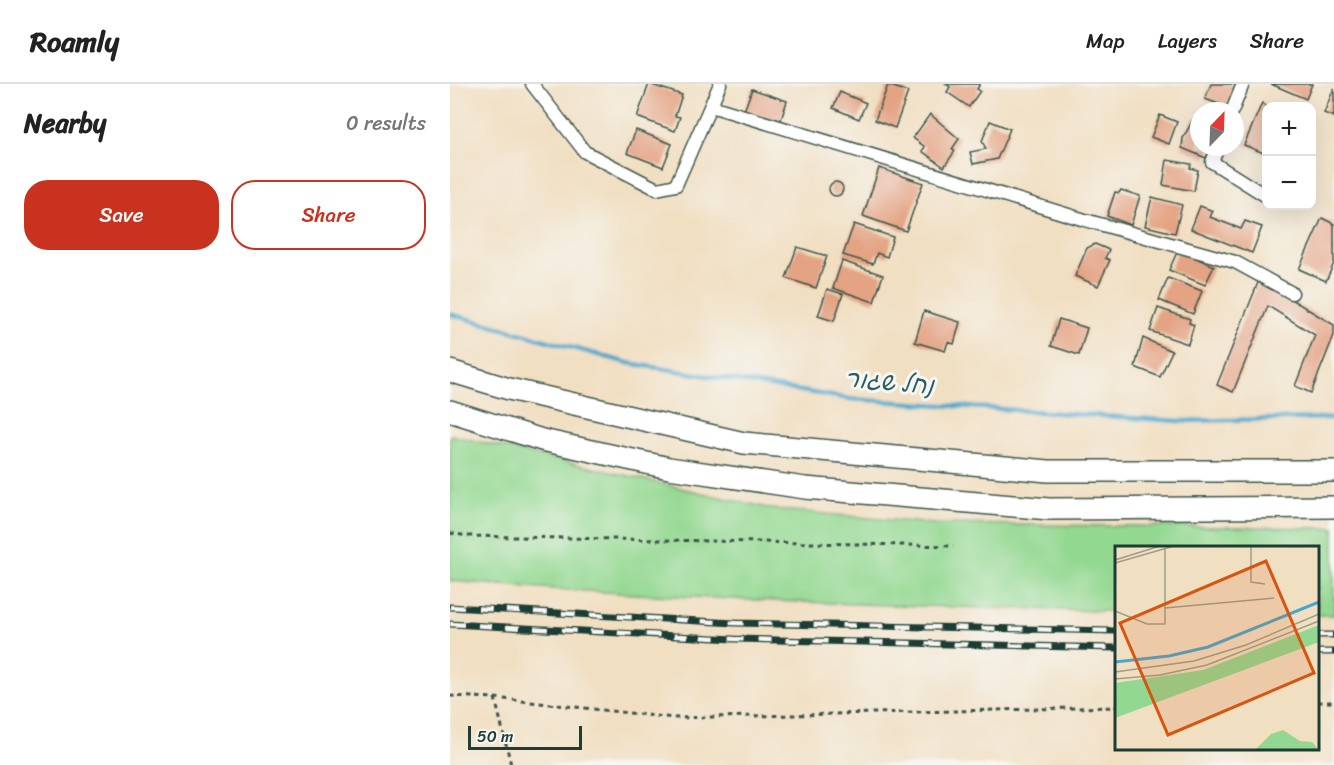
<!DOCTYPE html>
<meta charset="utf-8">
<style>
body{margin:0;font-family:Sriracha,"Playpen Sans Hebrew",sans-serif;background:#f6f6f6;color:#222}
.controls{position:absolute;right:18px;top:18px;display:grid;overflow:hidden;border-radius:12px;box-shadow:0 6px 24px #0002}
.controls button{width:54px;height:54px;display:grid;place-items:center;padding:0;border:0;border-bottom:2px solid #e0e0e0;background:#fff;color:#222;font:30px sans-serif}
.compass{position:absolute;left:740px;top:18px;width:54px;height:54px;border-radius:50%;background:#fff;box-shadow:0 6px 24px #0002;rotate:23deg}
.scale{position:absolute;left:18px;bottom:15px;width:114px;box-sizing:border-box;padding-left:6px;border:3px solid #1f3d34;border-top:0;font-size:16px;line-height:21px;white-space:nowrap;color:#1f3d34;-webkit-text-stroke:4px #f6f6f2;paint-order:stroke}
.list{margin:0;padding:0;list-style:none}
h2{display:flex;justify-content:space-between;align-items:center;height:78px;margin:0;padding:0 24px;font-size:26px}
h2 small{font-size:20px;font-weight:400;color:#767676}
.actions{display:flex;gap:12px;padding:18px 24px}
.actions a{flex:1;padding:14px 0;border:2px solid #c8321e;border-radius:24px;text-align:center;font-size:21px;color:#c8321e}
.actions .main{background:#c8321e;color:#fff}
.map{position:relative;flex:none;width:884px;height:681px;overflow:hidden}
header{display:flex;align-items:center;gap:36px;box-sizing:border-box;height:84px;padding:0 30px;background:#fff;border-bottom:2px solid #e0e0e0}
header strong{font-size:28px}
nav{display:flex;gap:33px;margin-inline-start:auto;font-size:21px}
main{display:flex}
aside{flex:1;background:#fff}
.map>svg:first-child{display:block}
</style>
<header>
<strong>Roamly</strong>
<nav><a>Map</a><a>Layers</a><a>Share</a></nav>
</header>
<main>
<aside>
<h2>Nearby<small>0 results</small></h2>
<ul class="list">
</ul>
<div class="actions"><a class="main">Save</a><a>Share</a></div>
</aside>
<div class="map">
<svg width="884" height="681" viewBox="0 0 884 681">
<rect width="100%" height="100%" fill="#f6f6f2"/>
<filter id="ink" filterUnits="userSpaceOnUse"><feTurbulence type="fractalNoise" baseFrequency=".0167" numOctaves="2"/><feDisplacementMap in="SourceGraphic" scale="12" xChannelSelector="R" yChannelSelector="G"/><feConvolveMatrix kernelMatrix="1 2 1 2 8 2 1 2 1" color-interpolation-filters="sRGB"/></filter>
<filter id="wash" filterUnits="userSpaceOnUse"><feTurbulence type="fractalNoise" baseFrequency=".008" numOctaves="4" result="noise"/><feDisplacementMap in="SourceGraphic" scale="24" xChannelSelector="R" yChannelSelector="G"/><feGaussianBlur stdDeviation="1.35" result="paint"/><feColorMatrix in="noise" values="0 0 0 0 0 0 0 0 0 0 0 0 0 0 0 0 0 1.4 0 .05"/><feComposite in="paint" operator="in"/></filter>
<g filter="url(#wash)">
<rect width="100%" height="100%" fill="#f1dfc2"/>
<!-- green -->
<path fill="#93d890" stroke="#598a62" stroke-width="1.5" d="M0,351L322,425L485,440L884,444V531H868V464H666V527C444,522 222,516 0,497Z"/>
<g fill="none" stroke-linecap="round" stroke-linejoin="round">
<!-- stream -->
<polyline stroke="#4ca5ca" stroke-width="4.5" points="0,230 178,279 401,315 729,337 884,334"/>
</g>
<g id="blocks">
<!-- building -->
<g fill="#e4a383">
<polygon points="199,0 232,11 225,32 230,33 225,47 187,33"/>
<polygon points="496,0 530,0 527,5 530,7 519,23 497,8 500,3"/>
<polygon points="761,0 786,0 777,23 755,15"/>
<polygon points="821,0 862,0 856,15"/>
<polygon points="438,1 458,8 445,44 425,36"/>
<polygon points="884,4 884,33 874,29"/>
<polygon points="302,5 337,17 330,39 294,27"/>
<polygon points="390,8 416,19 409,35 383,24"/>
<polygon points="812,19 816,22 816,70 794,61"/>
<polygon points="480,30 509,55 502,65 505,67 494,83 472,67 475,63 463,54"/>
<polygon points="710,31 727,38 719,60 701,53"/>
<polygon points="744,34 749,36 749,63 761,63 756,74 732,64 733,54"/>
<polygon points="540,37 560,45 547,75 523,80 520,68 536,65 532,57"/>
<polygon points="186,46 222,60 213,83 177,69"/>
<polygon points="717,76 741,80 740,84 748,86 744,107 713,101"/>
<polygon points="429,84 473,99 456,147 413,132"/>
<circle cx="386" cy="105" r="7"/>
<polygon points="671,106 690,112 681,141 657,132 665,108 669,109"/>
<polygon points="702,113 732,121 725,149 695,142"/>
<polygon points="750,122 763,127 760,133 791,145 795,137 812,143 802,169 741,145"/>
<polygon points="872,134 884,140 884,179 876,197 849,185"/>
<polygon points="404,140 443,153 437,173 427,169 423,180 393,171"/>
<polygon points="645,160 659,166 655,174 660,176 648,202 625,192 637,164"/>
<polygon points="347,163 377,172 366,204 336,194"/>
<polygon points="728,166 764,182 755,201 719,186"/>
<polygon points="392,177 433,191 424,218 383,204"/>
<polygon points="718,194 752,207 743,230 709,216"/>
<polygon points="809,196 884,241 884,251 861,309 845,302 865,251 818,222 783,308 767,301"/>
<polygon points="377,205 393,210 384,237 368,232"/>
<polygon points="708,224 740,235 739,239 744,241 738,260 700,247"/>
<polygon points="474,227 510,238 504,260 498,258 495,267 465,258"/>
<polygon points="609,235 637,244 629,271 601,262"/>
<polygon points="693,254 722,267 710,293 685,283"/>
</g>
</g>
</g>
<g filter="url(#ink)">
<use href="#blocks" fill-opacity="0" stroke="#3e5549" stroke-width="1.5"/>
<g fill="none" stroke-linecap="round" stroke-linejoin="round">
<defs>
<g id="street">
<polyline points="82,0 135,68 207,105 226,101 270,0"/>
<polyline points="261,22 635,136 785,178 842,209"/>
<polyline points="782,27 793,0"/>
<polyline points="768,63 762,78 816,112"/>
</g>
<g id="highway">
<polyline points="0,287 59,305 294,359 598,387 884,387"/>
<polyline points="0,327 92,356 219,384 355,404 599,425 884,423"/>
</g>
</defs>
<!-- street casing -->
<use href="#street" stroke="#3e5549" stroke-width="15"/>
<!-- highway casing -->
<use href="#highway" stroke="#3e5549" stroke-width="24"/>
<!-- path -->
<g stroke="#3e5549" stroke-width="3" stroke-dasharray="4.5 4.5" stroke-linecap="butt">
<polyline points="0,449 18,452 504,462"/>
<polyline points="0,612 45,614 223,634 666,623"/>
<polyline points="45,614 61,681"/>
<polyline points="868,618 884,618"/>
</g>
<!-- street -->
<use href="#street" stroke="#fff" stroke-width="12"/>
<!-- highway -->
<use href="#highway" stroke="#fff" stroke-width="21"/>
<defs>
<g id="rail">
<polyline points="0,523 285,539 666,547"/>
<polyline points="0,540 284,555 666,564"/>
<polyline points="868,551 884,551"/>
<polyline points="868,568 884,568"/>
</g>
</defs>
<!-- rail casing -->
<use href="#rail" stroke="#1f3d34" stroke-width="7"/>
<!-- rail -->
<use href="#rail" stroke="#f6f6f2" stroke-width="4.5" stroke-dasharray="14" stroke-linecap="butt"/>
</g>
</g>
<g text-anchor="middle" stroke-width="6" stroke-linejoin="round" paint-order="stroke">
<!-- water labels -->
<g font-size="24" font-style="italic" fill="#2c5c61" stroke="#f6f6f2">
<text transform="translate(439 298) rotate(5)" y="8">נחל שגור</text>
</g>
</g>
<!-- overview -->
<g transform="translate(665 462)">
<rect width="204" height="204" fill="#f1dfc2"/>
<path d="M204,79V96L0,172V137L88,124ZM168,184L185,195L197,196L204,204H140L156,188Z" fill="#93d890"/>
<path fill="none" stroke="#4ca5ca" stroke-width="3" d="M0,116L54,110L93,101L204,56"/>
<path fill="none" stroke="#9d9e89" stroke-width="1.5" d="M136,0V36L150,38M0,14L45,0M0,17L59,0M50,62L159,52M0,65L32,78H50V3M0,126L79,115L131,99L204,68M0,133L45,129L92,119L204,75"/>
<path fill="#d45610" fill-opacity="0.15" stroke="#d45610" stroke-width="3" d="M151,15L199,127L53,189L5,77Z"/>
<rect width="204" height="204" fill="none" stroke="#1f3d34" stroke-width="3"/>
</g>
</svg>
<div class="controls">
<button>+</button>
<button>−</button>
</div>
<svg class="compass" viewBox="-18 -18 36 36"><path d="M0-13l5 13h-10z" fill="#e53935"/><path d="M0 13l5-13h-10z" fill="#767676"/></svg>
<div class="scale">50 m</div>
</div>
</main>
